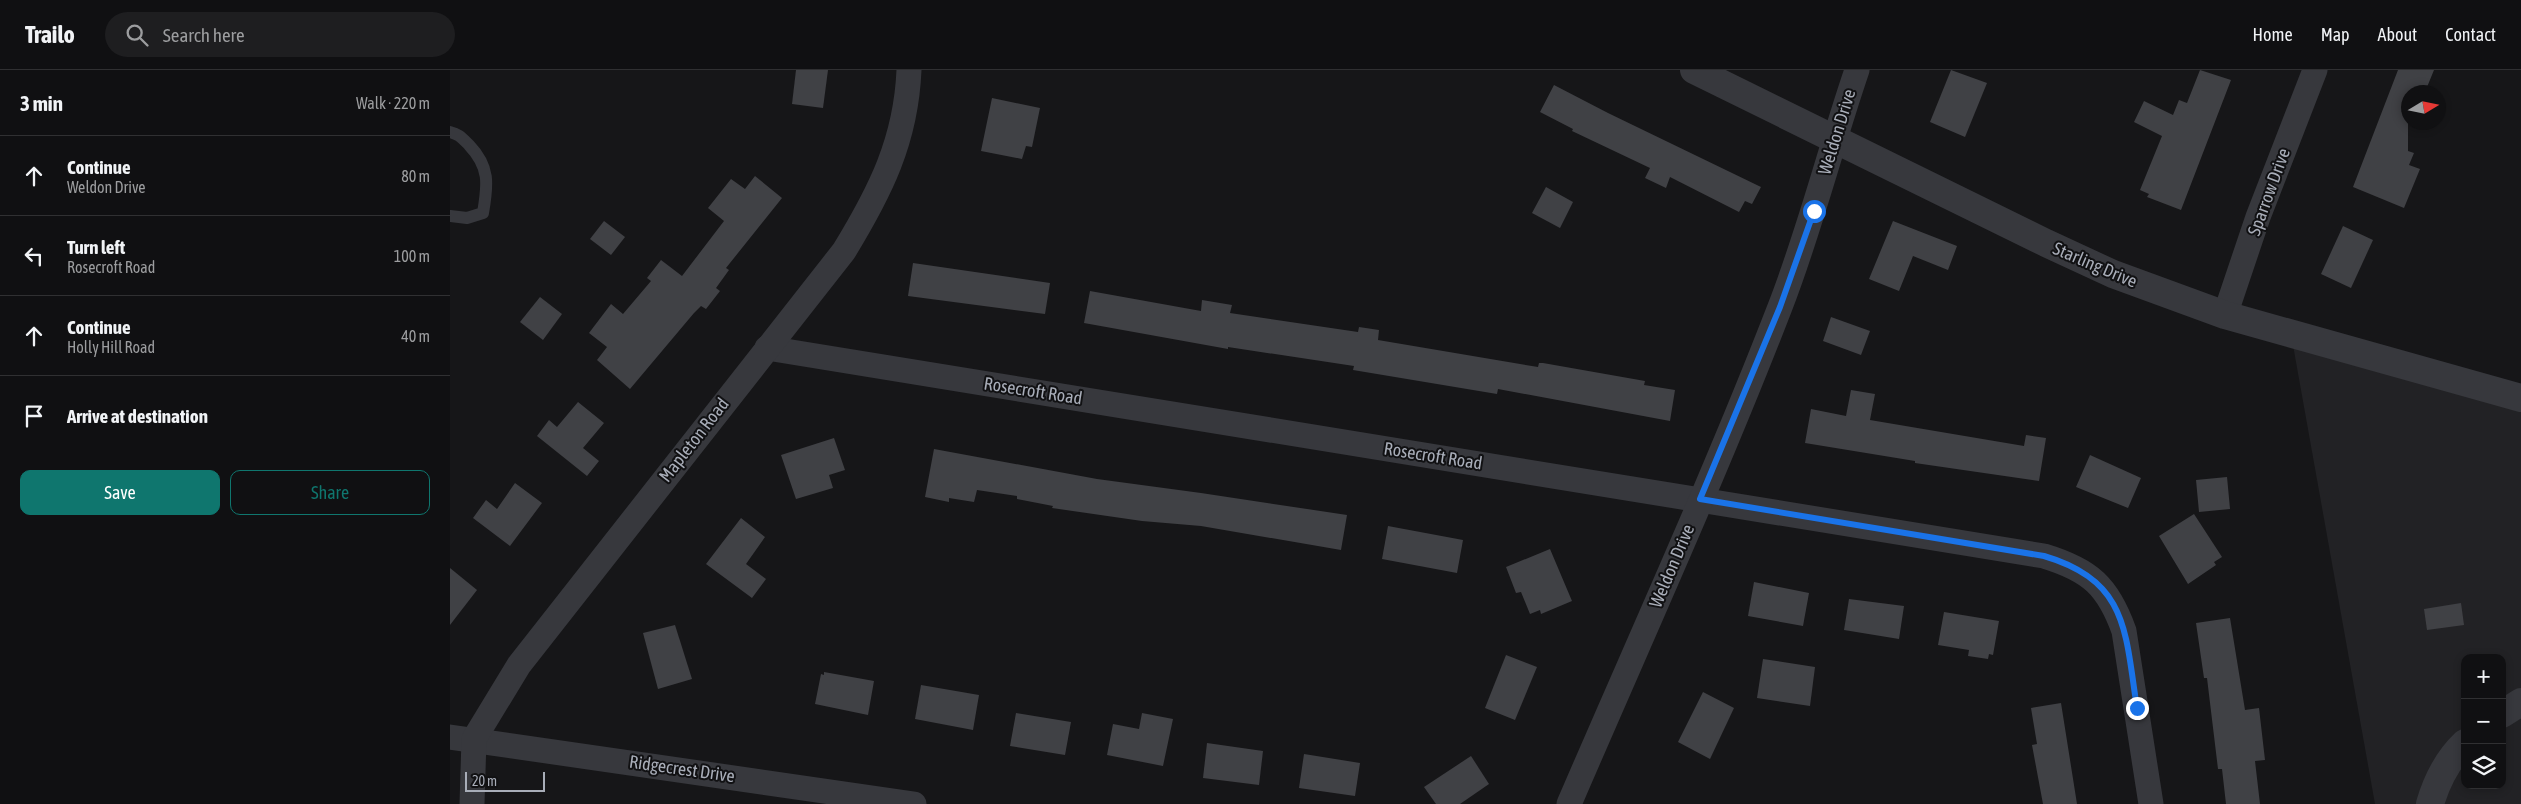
<!DOCTYPE html>
<meta charset="utf-8">
<style>
body{margin:0;font-family:"Asap Condensed",sans-serif;background:#1e1e20;color:#f1f3f6}
.controls{position:absolute;right:15px;bottom:15px;display:grid;overflow:hidden;border-radius:10px;box-shadow:0 2px 8px #0003}
.controls button{width:45px;height:45px;display:grid;place-items:center;padding:0;border:0;border-bottom:1px solid #303032;background:#101012;color:#f1f3f6;font:25px sans-serif}
.compass{position:absolute;left:1951px;top:15px;width:45px;height:45px;border-radius:50%;background:#101012;box-shadow:0 2px 8px #0003;rotate:80deg}
.scale{position:absolute;left:15px;bottom:12px;width:80px;box-sizing:border-box;padding-left:5px;border:2px solid #a8adb8;border-top:0;font-size:14px;line-height:18px;white-space:nowrap;color:#a8adb8;-webkit-text-stroke:4px #111113;paint-order:stroke}
.stop{position:absolute;width:15px;height:15px;margin:-11px;border:4px solid #1a73e8;border-radius:50%;background:#fff}
.stop.end{background:#1a73e8;border-color:#fff;box-shadow:0 1px 5px #0008}
.list{margin:0;padding:0;list-style:none}
h2{display:flex;justify-content:space-between;align-items:center;height:65px;margin:0;padding:0 20px;font-size:21px}
h2 small{font-size:16px;font-weight:400;color:#9c9d9f}
.list li{display:grid;grid-template-columns:32px 1fr auto;gap:15px;align-items:center;box-sizing:border-box;height:80px;padding:0 20px;border-top:1px solid #303032}
.list b{display:block;font-size:19px;white-space:nowrap}
.list p{margin:0;font-size:16px;white-space:nowrap;color:#9c9d9f}
.list em{font-size:16px;font-style:normal;color:#9c9d9f}
.actions{display:flex;gap:10px;padding:15px 20px}
.actions a{flex:1;padding:11px 0;border:1px solid #0f766e;border-radius:10px;text-align:center;font-size:18px;color:#0f766e}
.actions .main{background:#0f766e;color:#fff}
.icon{flex:none;width:28px;height:28px;fill:none;stroke:currentColor;stroke-width:2;stroke-linecap:round;stroke-linejoin:round}
.map{position:relative;flex:none;width:2071px;height:734px;overflow:hidden}
header{display:flex;align-items:center;gap:30px;box-sizing:border-box;height:70px;padding:0 25px;background:#101012;border-bottom:1px solid #303032}
header strong{font-size:24px}
nav{display:flex;gap:28px;margin-inline-start:auto;font-size:18px}
.search{width:350px;height:45px;background:#1e1e20;display:flex;align-items:center;gap:12px;box-sizing:border-box;padding:0 18px;border-radius:28px;color:#9c9d9f;font-size:19px}
main{display:flex}
aside{flex:1;background:#101012}
.map>svg:first-child{display:block}
</style>
<header>
<strong>Trailo</strong>
<div class="search"><svg class="icon" aria-label="search" viewBox="0 0 24 24"><circle cx="10" cy="10" r="6"/><path d="M15 15l6 6"/></svg>Search here</div>
<nav><a>Home</a><a>Map</a><a>About</a><a>Contact</a></nav>
</header>
<main>
<aside>
<h2>3 min<small>Walk · 220 m</small></h2>
<ul class="list">
<li><svg class="icon" aria-label="ahead" viewBox="0 0 24 24"><path d="M12 20V5M6 11l6-6 6 6"/></svg><div><b>Continue</b><p>Weldon Drive</p></div><em>80 m</em></li>
<li><svg class="icon" aria-label="left" viewBox="0 0 24 24"><path d="M17 20v-9H6M10 6l-5 5 5 5"/></svg><div><b>Turn left</b><p>Rosecroft Road</p></div><em>100 m</em></li>
<li><svg class="icon" aria-label="ahead" viewBox="0 0 24 24"><path d="M12 20V5M6 11l6-6 6 6"/></svg><div><b>Continue</b><p>Holly Hill Road</p></div><em>40 m</em></li>
<li><svg class="icon" aria-label="arrive" viewBox="0 0 24 24"><path d="M6 21V4h12l-3 4 3 4H6"/></svg><div><b>Arrive at destination</b></div></li>
</ul>
<div class="actions"><a class="main">Save</a><a>Share</a></div>
</aside>
<div class="map">
<svg width="2071" height="734" viewBox="0 0 2071 734">
<rect width="100%" height="100%" fill="#161618"/>
<!-- built -->
<path fill="#222225" fill-rule="evenodd" d="M1841,264L2071,328V734H1925ZM2015,588H2052V715H2015Z"/>
<!-- building -->
<g fill="#404145">
<polygon points="346,0 378,0 373,38 342,34"/>
<polygon points="1501,0 1537,13 1515,67 1480,52"/>
<polygon points="1750,0 1781,10 1731,140 1697,127 1699,124 1690,120 1712,66 1684,52 1694,31 1723,45 1729,30 1737,33"/>
<polygon points="1948,0 1984,0 1975,22 1958,22 1958,81 1964,83 1959,95 1970,99 1954,138 1903,117"/>
<polygon points="1104,15 1158,43 1311,117 1302,134 1295,131 1289,142 1220,107 1216,118 1195,108 1200,98 1122,61 1123,59 1090,42"/>
<polygon points="542,28 590,38 582,77 576,76 572,89 531,81"/>
<polygon points="305,106 332,128 276,198 279,200 266,218 270,221 256,239 251,236 244,243 180,319 147,290 157,277 139,263 161,234 173,244 201,211 197,208 211,190 232,206 274,151 258,138 281,109 295,119"/>
<polygon points="1096,117 1123,132 1110,158 1082,143"/>
<polygon points="154,151 175,167 161,185 140,169"/>
<polygon points="1443,151 1507,176 1498,200 1463,186 1449,221 1419,209"/>
<polygon points="1893,156 1923,170 1901,218 1871,204"/>
<polygon points="463,193 600,213 595,244 458,226"/>
<polygon points="640,221 751,241 752,230 782,235 780,243 908,262 909,257 929,260 928,270 1088,297 1089,293 1093,293 1195,311 1194,315 1225,320 1220,351 1048,319 1047,324 903,300 904,296 778,277 778,279 634,253"/>
<polygon points="90,227 112,244 93,270 70,252"/>
<polygon points="1381,247 1420,261 1411,285 1373,271"/>
<polygon points="1401,320 1425,324 1420,350 1574,376 1576,365 1596,368 1589,411 1465,393 1465,391 1355,373 1361,339 1396,346"/>
<polygon points="128,332 154,353 133,378 149,391 137,406 87,366 99,350 107,357"/>
<polygon points="384,368 395,400 379,405 383,418 346,429 331,385"/>
<polygon points="484,379 647,409 751,423 897,445 891,480 751,456 692,451 602,438 603,436 567,429 567,426 527,420 524,432 499,428 499,432 475,427"/>
<polygon points="1640,385 1691,408 1678,438 1626,417"/>
<polygon points="1777,407 1780,439 1749,442 1746,410"/>
<polygon points="65,413 92,433 60,476 23,448 36,430 47,439"/>
<polygon points="1744,444 1772,487 1764,492 1766,495 1738,514 1709,466"/>
<polygon points="291,448 315,467 296,494 316,509 302,528 256,494"/>
<polygon points="938,456 1013,470 1007,503 932,489"/>
<polygon points="1100,479 1122,531 1091,544 1090,540 1080,544 1071,522 1066,523 1056,497"/>
<polygon points="0,498 27,520 0,555"/>
<polygon points="1304,512 1359,523 1353,556 1298,546"/>
<polygon points="1399,529 1454,536 1449,569 1394,560"/>
<polygon points="2011,533 2014,555 1977,560 1974,539"/>
<polygon points="1494,542 1549,551 1543,585 1539,584 1538,589 1518,586 1519,580 1488,575"/>
<polygon points="1780,548 1795,640 1809,638 1815,690 1805,691 1810,734 1776,734 1772,699 1768,699 1757,608 1754,608 1746,553"/>
<polygon points="225,555 242,609 208,619 193,563"/>
<polygon points="1056,585 1087,597 1065,650 1035,638"/>
<polygon points="1313,589 1365,597 1360,636 1307,628"/>
<polygon points="374,602 424,611 418,645 365,634 371,604 374,605"/>
<polygon points="471,615 529,625 523,660 465,649"/>
<polygon points="1253,622 1284,638 1260,689 1228,672"/>
<polygon points="1611,633 1627,734 1593,734 1582,675 1587,674 1581,638"/>
<polygon points="566,643 621,652 615,685 560,676"/>
<polygon points="692,643 723,649 713,696 657,685 663,654 689,659"/>
<polygon points="757,673 813,681 809,715 753,708"/>
<polygon points="854,684 910,693 905,726 849,718"/>
<polygon points="1021,686 1039,714 1010,734 986,734 974,717"/>
</g>
<g fill="none" stroke-linecap="round" stroke-linejoin="round">
<!-- service -->
<path stroke="#37383d" stroke-width="12" d="M0,62C9,64 12,68 19,75C40,97 38,114 33,143L17,148L0,146"/>
<!-- minor -->
<g stroke="#37383d" stroke-width="25">
<polyline points="1775,245 1808,147 1865,0"/>
<path d="M317,278L1594,486C1640,500 1658,516 1674,561L1701,734"/>
<polyline points="0,667 464,734"/>
<path d="M22,734L24,669L69,595L394,181C430,122 456,71 459,0"/>
<path d="M1119,734C1190,569 1265,405 1330,237C1360,160 1380,79 1407,0"/>
</g>
<!-- tertiary -->
<g stroke="#37383d" stroke-width="28">
<polyline points="1244,0 1596,173 1663,204 1775,245 2071,328"/>
<polyline points="2052,644 2071,632"/>
<path d="M1980,734C1987,710 1997,690 2015,673"/>
</g>
</g>
<g fill="none" stroke-linecap="round" stroke-linejoin="round">
<!-- route -->
<path stroke="#1a73e8" stroke-width="6" d="M1364,141L1330,237L1250,429L1594,486C1679,511 1675,563 1687,638"/>
</g>
<g text-anchor="middle" stroke-width="4" stroke-linejoin="round" paint-order="stroke">
<!-- street labels -->
<g font-size="18" fill="#a8adb8" stroke="#111113">
<text transform="translate(1387 62) rotate(-73)" y="6">Weldon Drive</text>
<text transform="translate(1819 122) rotate(-70)" y="6">Sparrow Drive</text>
<text transform="translate(1645 195) rotate(23)" y="6">Starling Drive</text>
<text transform="translate(583 321) rotate(9)" y="6">Rosecroft Road</text>
<text transform="translate(244 370) rotate(-52)" y="6">Mapleton Road</text>
<text transform="translate(983 386) rotate(9)" y="6">Rosecroft Road</text>
<text transform="translate(1222 496) rotate(-67)" y="6">Weldon Drive</text>
<text transform="translate(232 699) rotate(8)" y="6">Ridgecrest Drive</text>
</g>
</g>
</svg>
<div class="controls">
<button>+</button>
<button>−</button>
<button><svg class="icon" aria-label="layers" viewBox="0 0 24 24"><path d="M12 4l9 5-9 5-9-5zM3 14l9 5 9-5"/></svg></button>
</div>
<svg class="compass" viewBox="-18 -18 36 36"><path d="M0-13l5 13h-10z" fill="#e53935"/><path d="M0 13l5-13h-10z" fill="#9c9d9f"/></svg>
<div class="scale">20 m</div>
<div class="stop" style="left:1364px;top:141px"></div>
<div class="stop end" style="left:1687px;top:638px"></div>
</div>
</main>
